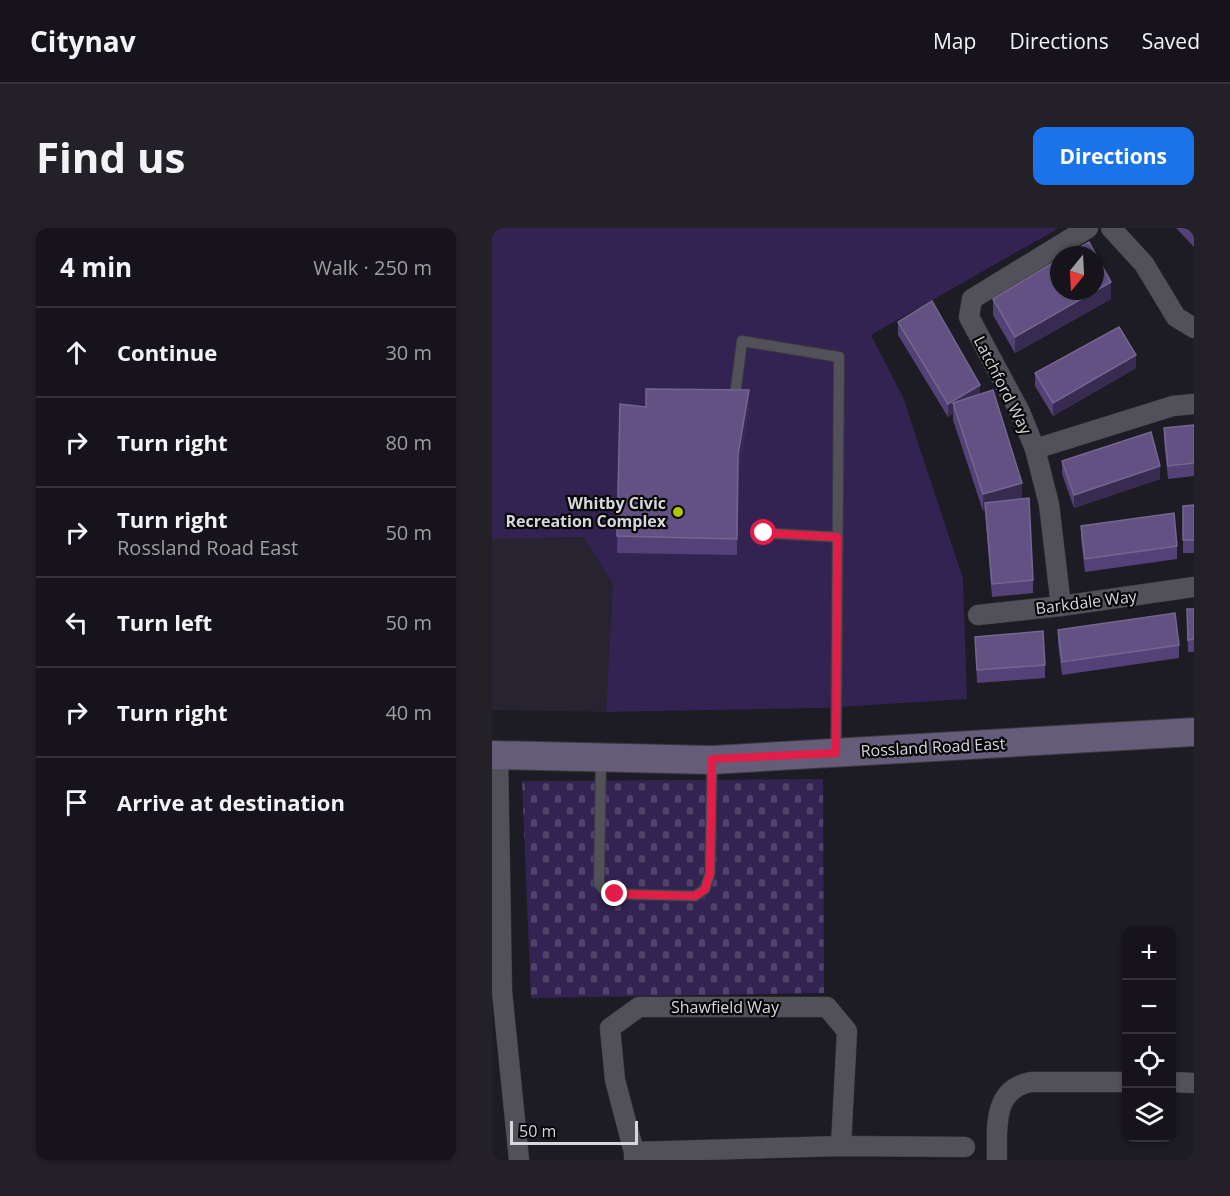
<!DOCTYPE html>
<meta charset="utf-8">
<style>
body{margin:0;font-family:"Open Sans",sans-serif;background:#232127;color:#f1f3f6}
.controls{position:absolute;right:18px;bottom:18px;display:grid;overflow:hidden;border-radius:12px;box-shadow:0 2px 4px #0004}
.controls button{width:54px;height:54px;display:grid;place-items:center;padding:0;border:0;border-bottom:2px solid #353339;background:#16141a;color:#f1f3f6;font:30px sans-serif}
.compass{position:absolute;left:558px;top:18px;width:54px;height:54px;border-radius:50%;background:#16141a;box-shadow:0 2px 4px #0004;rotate:198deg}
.scale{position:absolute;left:18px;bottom:15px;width:128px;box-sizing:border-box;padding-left:6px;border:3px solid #d7d6db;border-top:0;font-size:16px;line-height:21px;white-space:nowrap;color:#d7d6db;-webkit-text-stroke:4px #070709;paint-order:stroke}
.stop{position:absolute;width:18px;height:18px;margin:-14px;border:4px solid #e11d48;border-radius:50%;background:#fff}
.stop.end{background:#e11d48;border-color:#fff;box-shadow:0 2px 6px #0008}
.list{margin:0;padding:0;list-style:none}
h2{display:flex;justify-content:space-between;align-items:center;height:78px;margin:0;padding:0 24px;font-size:26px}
h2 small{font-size:20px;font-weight:400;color:#9e9ea2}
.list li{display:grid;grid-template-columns:39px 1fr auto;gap:18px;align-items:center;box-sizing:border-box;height:90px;padding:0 24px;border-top:2px solid #353339}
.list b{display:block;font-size:22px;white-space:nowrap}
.list p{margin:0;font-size:20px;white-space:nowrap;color:#9e9ea2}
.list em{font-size:20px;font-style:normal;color:#9e9ea2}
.icon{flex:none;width:33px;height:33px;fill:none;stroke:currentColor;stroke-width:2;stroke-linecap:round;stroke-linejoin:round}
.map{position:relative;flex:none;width:702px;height:932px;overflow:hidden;border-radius:12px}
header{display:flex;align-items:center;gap:36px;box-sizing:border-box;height:84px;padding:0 30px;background:#16141a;border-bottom:2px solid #353339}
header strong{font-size:28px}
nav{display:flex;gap:33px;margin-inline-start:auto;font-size:21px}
.intro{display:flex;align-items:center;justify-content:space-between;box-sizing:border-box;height:144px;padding:0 36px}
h1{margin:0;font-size:42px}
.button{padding:15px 27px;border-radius:12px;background:#1a73e8;color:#fff;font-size:21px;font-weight:700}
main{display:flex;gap:36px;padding:0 36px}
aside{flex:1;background:#16141a;border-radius:12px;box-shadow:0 2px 4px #0004}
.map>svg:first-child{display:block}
</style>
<header>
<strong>Citynav</strong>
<nav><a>Map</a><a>Directions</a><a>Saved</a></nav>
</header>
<div class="intro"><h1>Find us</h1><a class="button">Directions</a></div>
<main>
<aside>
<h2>4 min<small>Walk · 250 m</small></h2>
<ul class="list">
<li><svg class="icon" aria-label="ahead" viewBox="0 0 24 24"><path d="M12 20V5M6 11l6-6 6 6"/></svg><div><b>Continue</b></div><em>30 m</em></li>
<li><svg class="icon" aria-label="right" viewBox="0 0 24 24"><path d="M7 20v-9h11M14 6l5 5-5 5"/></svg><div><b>Turn right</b></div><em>80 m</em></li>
<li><svg class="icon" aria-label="right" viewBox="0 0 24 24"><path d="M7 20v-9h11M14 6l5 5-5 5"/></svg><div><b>Turn right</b><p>Rossland Road East</p></div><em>50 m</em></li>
<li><svg class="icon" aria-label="left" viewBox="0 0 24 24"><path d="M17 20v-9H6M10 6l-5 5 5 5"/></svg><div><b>Turn left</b></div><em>50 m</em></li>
<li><svg class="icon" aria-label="right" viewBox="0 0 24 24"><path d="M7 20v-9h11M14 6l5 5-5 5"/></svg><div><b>Turn right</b></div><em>40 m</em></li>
<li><svg class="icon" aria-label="arrive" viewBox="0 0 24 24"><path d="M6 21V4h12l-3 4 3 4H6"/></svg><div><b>Arrive at destination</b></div></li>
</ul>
</aside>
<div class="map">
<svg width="702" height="932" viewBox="0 0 702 932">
<defs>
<pattern id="cemetery-stones" width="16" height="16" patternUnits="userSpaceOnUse" patternTransform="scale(1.5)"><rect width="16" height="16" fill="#332352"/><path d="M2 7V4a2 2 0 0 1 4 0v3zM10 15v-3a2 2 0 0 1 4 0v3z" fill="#50426a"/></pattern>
</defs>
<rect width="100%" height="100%" fill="#1d1b23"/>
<!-- built -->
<polygon fill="#272330" points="92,309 122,356 114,484 0,482 0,311"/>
<!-- cemetery -->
<polygon fill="url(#cemetery-stones)" points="331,551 332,765 39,770 30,553"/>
<!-- park -->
<polygon fill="#332352" points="0,0 567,0 379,107 411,169 471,351 475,471 331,480 114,484 121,356 92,309 0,311"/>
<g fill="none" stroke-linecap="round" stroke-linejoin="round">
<defs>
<g id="lane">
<polyline points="243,168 250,113 347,129 344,524"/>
<polyline points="272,305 345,309"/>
<polyline points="109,529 107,656 112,662 123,666 203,668 213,661 218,645 220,534"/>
</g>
<g id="street">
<polyline points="619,0 652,36 684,89 702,100"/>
<polyline points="543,221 681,178 702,176"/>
<polyline points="569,378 557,276 543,221 528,184 477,89 480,71 596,0"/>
<polyline points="486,387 569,378 702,359"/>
<polyline points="6,527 10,763 27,932"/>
<polyline points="680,854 702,855"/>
<polyline points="142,924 123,852 118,800 147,779 335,779 355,803 349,918"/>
<polyline points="142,932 142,924 349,918 473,919"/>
<path d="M505,932C505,901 500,861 539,854H634"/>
</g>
<polyline id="secondary" points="0,527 220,532 702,504"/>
</defs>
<!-- lane casing -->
<use href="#lane" stroke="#3a383e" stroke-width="12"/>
<!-- street casing -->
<use href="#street" stroke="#3a383e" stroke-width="21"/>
<!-- secondary casing -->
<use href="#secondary" stroke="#3a383e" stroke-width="30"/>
<!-- lane -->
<use href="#lane" stroke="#525058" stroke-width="10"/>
<!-- street -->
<use href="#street" stroke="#525058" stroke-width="20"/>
<!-- secondary -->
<use href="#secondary" stroke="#645c78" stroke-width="28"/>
</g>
<!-- wall -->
<g fill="#544177">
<polygon points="684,0 702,0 702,19"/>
<polygon points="501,71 619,71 523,125 501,87"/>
<polygon points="406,94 488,166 530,271 541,352 541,365 500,369 493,283 491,283 461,192 461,185 456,189 406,107"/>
<polygon points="644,140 561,188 543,158 543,145"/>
<polygon points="128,176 154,179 257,179 246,243 245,327 125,325"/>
<polygon points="702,197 702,248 676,251 672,213 672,200"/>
<polygon points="570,233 668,251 582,280 570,246"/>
<polygon points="702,277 702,325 691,325 691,278"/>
<polygon points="589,298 685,318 685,331 593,344 589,311"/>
<polygon points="695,381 702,381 702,424 696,424"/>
<polygon points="566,402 687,417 687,430 570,447 566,415"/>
<polygon points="483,409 553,437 553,450 485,455"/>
</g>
<!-- shaded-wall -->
<g fill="#382b51">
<polygon points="619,54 619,71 523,125 523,109"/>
<polygon points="644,127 644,140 561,188 561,175"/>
<polygon points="488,157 488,170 461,175 461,185 456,189 456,176"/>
<polygon points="257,162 257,179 246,243 245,327 246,226"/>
<polygon points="668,238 668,251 582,280 582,267"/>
<polygon points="530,255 530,272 493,275 493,283 491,283 491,266"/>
</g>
<!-- building -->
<g fill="#625182" stroke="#746690" stroke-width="1.5">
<polygon points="597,14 619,54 523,109 501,71 567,31 567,63 603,63 603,27 574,27"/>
<polygon points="440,73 488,157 456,176 406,94"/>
<polygon points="627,99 644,127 561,175 543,145"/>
<polygon points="154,161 257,162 246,226 245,311 125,308 128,176 154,179"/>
<polygon points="501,162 530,255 491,266 461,175"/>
<polygon points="702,197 702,235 676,238 672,200"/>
<polygon points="659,204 668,238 582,267 570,233"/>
<polygon points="537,270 541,352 500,356 493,275"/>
<polygon points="702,277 702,312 691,312 691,278"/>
<polygon points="682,285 685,318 593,331 589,298"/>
<polygon points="695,381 702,381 702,411 696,412"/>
<polygon points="683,385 687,417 570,434 566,402"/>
<polygon points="551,403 553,437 485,442 483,409"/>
</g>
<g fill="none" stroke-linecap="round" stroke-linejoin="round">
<!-- route -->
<polyline stroke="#e11d48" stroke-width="8" points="123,666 203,668 213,661 218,645 220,531 344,525 345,309 272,305"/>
</g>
<!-- markers -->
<circle fill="#b0c503" stroke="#070709" stroke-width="2" cx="186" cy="284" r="6"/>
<g text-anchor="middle" stroke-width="4.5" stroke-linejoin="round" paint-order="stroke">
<!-- street labels -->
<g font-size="16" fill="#d7d6db" stroke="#070709">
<text transform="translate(511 157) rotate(63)" y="6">Latchford Way</text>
<text transform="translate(594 374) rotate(-7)" y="6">Barkdale Way</text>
<text transform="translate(441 519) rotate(-3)" y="6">Rossland Road East</text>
<text x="233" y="785">Shawfield Way</text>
</g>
<!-- poi labels -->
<g font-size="16" font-weight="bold" fill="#d7d6db" stroke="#070709" text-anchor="end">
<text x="174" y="281">Whitby Civic<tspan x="174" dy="18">Recreation Complex</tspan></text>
</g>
</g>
</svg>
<div class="controls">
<button>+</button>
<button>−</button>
<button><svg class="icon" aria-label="locate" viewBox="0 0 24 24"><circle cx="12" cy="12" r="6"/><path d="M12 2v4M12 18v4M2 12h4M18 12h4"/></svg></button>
<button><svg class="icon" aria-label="layers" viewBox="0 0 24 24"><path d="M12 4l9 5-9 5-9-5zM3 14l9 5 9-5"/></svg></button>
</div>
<svg class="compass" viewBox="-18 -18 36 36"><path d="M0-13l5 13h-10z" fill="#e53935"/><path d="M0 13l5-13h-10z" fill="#9e9ea2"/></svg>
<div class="scale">50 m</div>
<div class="stop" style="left:272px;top:305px"></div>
<div class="stop end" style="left:123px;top:666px"></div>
</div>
</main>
